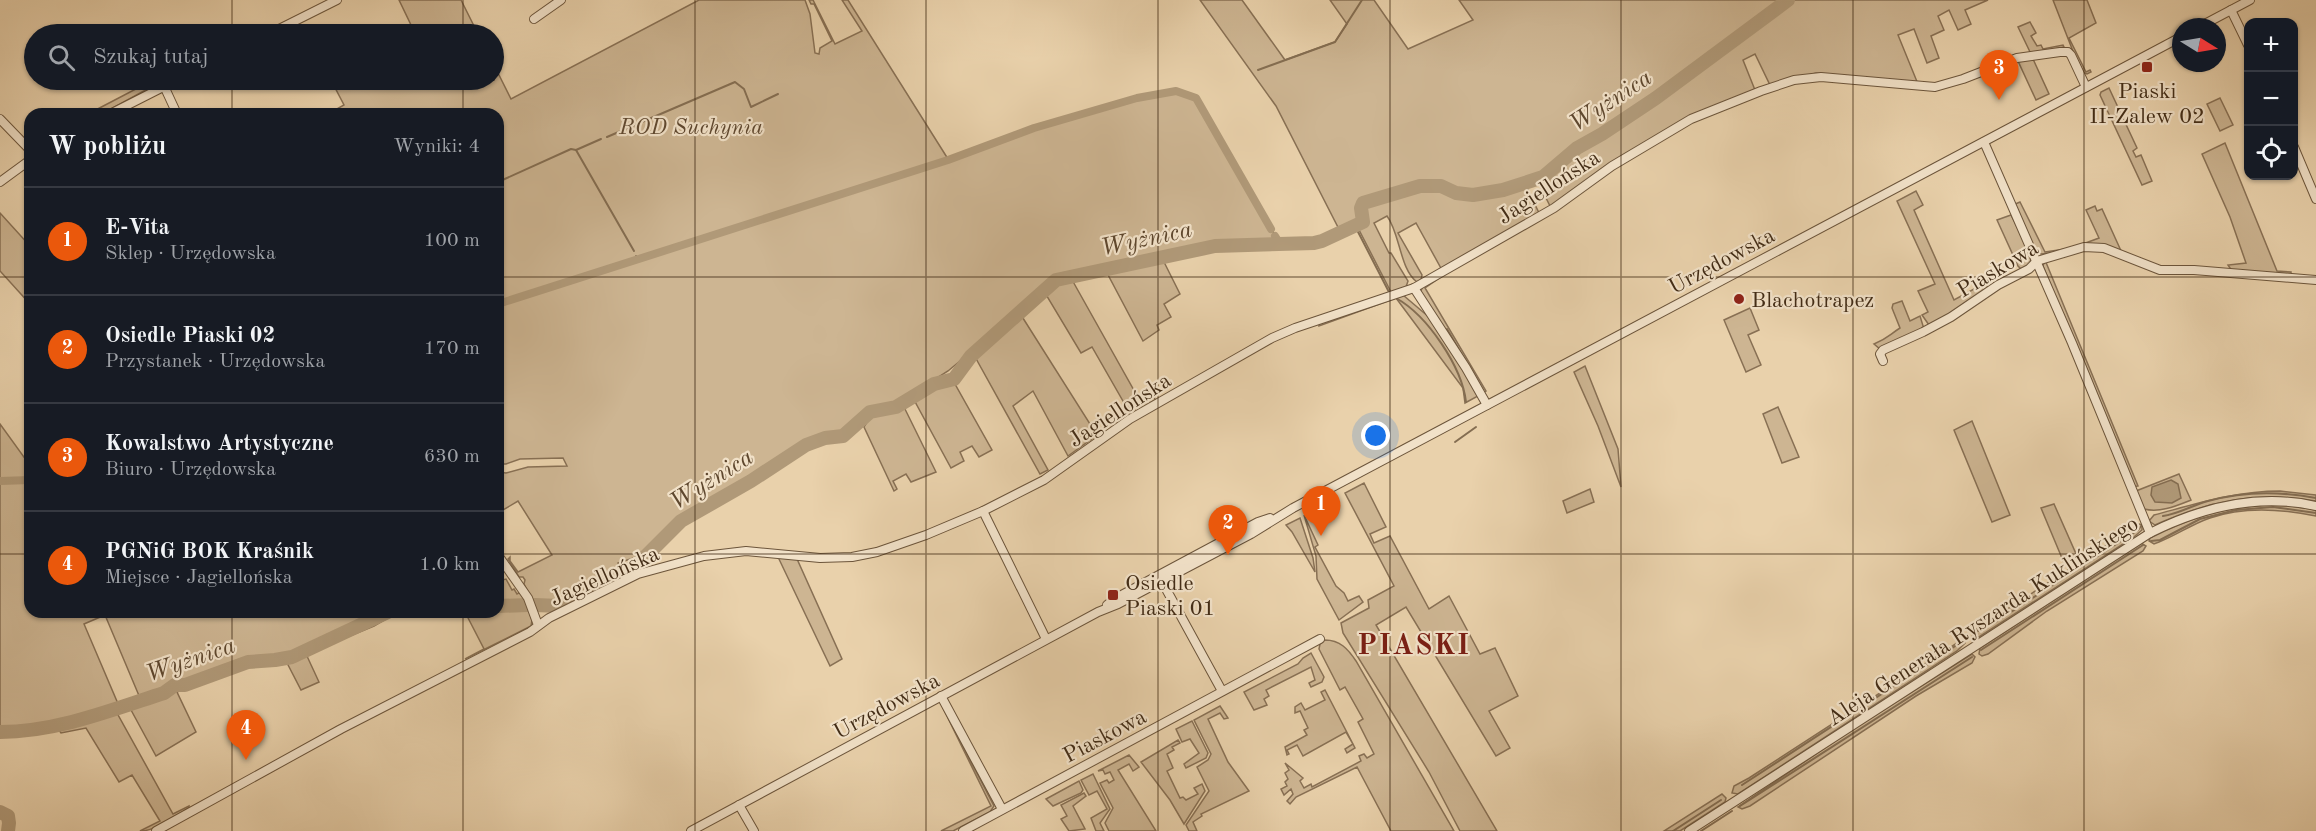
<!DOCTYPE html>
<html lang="pl">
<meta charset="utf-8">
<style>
body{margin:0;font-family:"Old Standard TT",serif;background:#242831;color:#f1f3f6}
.controls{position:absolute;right:18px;top:18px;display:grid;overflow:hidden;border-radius:12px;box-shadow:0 2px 4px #0004}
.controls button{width:54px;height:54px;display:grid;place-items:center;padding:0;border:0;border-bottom:2px solid #363941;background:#171b24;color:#f1f3f6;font:30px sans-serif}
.compass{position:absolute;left:2172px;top:18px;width:54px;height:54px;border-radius:50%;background:#171b24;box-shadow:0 2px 4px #0004;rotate:101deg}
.you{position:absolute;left:1376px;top:436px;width:21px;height:21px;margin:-15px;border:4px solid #fff;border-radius:50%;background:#1a73e8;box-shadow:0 0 0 9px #1a73e833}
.badge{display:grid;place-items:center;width:39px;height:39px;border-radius:50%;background:#ea580c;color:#fff;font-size:20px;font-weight:700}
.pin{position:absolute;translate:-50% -50px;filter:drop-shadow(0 2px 3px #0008)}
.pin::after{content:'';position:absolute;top:32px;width:21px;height:18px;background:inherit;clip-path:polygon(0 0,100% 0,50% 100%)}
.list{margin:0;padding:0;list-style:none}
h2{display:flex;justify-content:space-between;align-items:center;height:78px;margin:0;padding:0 24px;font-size:26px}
h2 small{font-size:20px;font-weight:400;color:#9ea1a6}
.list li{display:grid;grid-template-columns:39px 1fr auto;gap:18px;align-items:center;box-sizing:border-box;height:108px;padding:0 24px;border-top:2px solid #363941}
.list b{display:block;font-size:22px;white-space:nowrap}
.list p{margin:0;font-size:20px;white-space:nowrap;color:#9ea1a6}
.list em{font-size:20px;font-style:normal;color:#9ea1a6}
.icon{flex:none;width:33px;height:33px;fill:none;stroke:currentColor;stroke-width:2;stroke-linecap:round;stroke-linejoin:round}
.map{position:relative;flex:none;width:2316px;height:831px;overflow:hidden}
.search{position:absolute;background:#171b24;box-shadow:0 2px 4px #0004;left:24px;top:24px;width:480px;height:66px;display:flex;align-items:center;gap:15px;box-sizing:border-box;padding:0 21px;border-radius:33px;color:#9ea1a6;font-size:22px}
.panel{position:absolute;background:#171b24;box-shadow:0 2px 4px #0004;left:24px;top:108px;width:480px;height:510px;border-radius:18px}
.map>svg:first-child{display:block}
</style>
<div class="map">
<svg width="2316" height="831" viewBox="0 0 2316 831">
<rect width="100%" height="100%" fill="#e9d1ab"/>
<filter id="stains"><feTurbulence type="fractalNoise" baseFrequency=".00333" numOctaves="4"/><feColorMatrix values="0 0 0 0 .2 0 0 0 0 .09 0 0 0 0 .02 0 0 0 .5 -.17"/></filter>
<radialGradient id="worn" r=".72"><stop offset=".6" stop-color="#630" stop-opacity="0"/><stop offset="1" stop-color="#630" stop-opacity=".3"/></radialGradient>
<!-- green -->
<g fill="#cdb592" stroke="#887054" stroke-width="1.5" fill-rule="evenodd">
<polygon points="399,0 461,0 478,34 394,34 411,25"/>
<polygon points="699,0 805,0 810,14 815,53 819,54 820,48 832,41 814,4 811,4 809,0 813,0 835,44 862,31 842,0 848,0 948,159 1034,128 1137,98 1176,91 1196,98 1279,242 1213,244 1055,278 1025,307 948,371 895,405 870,410 842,435 829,435 806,444 679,520 643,555 618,563 621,572 561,604 534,603 524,584 525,580 523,577 519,577 508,559 510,557 510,561 518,572 552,555 518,501 498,513 498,472 506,473 528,467 567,466 563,458 520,459 506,464 498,464 498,306 893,176 498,303 498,114 328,114 344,105 331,80 494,80 494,65 511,99"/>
<path d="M1200,0H1242L1285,60L1335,42L1347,24L1330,0H1374L1408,49L1473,20L1459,0H1988L1965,10L1971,24L1958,30L1949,10L1938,16L1944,30L1931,36L1939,58L1927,63L1914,29L1898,35L1918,84L1816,73L1770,85L1755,54L1743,60L1755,90L1699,113L1551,208L1538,182L1526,186L1540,215L1442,270L1416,223L1398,233L1422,275L1421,280L1417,282C1400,270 1400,233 1387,216L1374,223L1389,253H1391L1408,281L1406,287L1392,294L1358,228L1342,235L1276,106Z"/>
<polygon points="2053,0 2087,0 2096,23 2069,38 2086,72 2090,70 2091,72 2087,74 2084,73 2074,54"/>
<polygon points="2030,22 2036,33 2031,36 2037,46 2041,45 2043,49 2063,45 2064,47 2031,54 2018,27"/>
<polygon points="2033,59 2049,94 2036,100 2018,61"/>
<polygon points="153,80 161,80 162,81 102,114 88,114"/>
<polygon points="2109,88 2137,148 2133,151 2136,157 2141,155 2152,181 2142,185 2100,95 2101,92"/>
<polygon points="2220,98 2233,125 2220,131 2207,104"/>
<polygon points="2225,143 2277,271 2291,272 2291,274 2232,271 2228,265 2246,263 2230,217 2202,154"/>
<polygon points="1916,191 1923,205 1914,210 1954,300 1987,282 1990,286 1958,309 1929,325 1922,315 1928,312 1918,291 1935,284 1897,201"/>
<polygon points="2020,202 2045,252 2072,248 2099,238 2086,210 2095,206 2097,211 2102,209 2122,253 2108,247 2041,254 2034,248 2013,205"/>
<polygon points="0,213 30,246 30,304 0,271"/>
<polygon points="2011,215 2032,257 2029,265 2021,269 2018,266 1997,220"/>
<polygon points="1163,260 1180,294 1164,304 1171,317 1157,325 1159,330 1143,341 1106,271"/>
<polygon points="2045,260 2138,486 2133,487 2043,266"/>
<polygon points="1071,278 1140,401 1154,394 1155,400 1131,415 1092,347 1081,353 1045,293 1057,282"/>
<polygon points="1435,279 1438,279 1425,288 1486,391 1483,393 1420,293 1423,286"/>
<polygon points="1403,295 1430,318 1465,371 1478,396 1465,403 1463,388 1396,298 1319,326 1319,322"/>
<path d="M1902,301L1910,321L1920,316L1924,329L1880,349L1874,344C1888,338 1889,335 1900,328L1892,308L1893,304Z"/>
<polygon points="1750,308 1759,330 1748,335 1761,365 1746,372 1724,320"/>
<polygon points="1021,315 1097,435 1068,456 1033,391 1013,406 1048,470 1040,474 974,355"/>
<polygon points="1585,366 1618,449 1621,487 1598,426 1574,372"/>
<polygon points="960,377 955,384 992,450 979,457 972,446 960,452 964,461 951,468 913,398 934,386 951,383"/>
<path d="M903,405L936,472L911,482L906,474L893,481L897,489L894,491L864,427C874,408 886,413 903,405Z"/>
<polygon points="1778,407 1799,457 1782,463 1763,414"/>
<polygon points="1972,421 2010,515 1992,522 1954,430"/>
<path d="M0,424L26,460L30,459V612H398L374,626L306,654L319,682L301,690L286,661L246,664L202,680L177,692L196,732L156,756L131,710L117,713L173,814L189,806V808C175,816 157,831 140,831L160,821L132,775L119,782L86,728L61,733L56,726L0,732ZM105,615L140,698L119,706L84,624Z"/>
<path d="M2179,474L2191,500C2176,506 2160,513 2144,509L2136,491Z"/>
<polygon points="1364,483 1386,527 1370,534 1374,543 1390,536 1429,609 1449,596 1480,654 1495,648 1518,696 1489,711 1510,748 1496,756 1406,607 1376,625 1497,831 1460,831 1429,772 1343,633 1341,623 1369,608 1368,600 1394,586 1345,493"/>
<polygon points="1590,489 1594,502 1567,513 1563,501"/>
<path d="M2280,491L2316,495V501C2255,491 2211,500 2155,525L2149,521L2154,515C2196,504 2236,491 2280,491Z"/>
<polygon points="2054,504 2077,556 2064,563 2041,508"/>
<path d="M2267,505L2291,506L2316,510V516C2282,509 2244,506 2210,518C2192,524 2177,535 2159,542L2154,544L2149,541L2150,538C2191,518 2220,508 2267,505Z"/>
<polygon points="1304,515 1318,545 1315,547 1336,586 1344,593 1348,601 1359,596 1363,602 1339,620 1317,579 1316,556"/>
<polygon points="1300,518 1313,558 1315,572 1292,532 1286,525"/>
<polygon points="2139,524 2142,525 2142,530 2134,537 1979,637 1972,637 1975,630"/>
<polygon points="2141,543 2146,546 2143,551 2047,611 1988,654 1982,656 1979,654 1980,648"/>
<polygon points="778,557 797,559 842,659 830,666"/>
<polygon points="506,579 512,590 514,589 517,594 522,591 532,620 531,626 465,659 484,649 465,612 498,612 498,581"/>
<path d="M1325,640C1340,640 1348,649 1356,661L1454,831H1391L1357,767L1296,797L1290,804L1287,801L1293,794L1291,789L1284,795L1281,789L1287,786L1285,782L1288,779L1285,773L1289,770L1285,763L1303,778L1300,781L1304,788L1311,784L1312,787L1361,761L1359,756L1364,754L1367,758L1374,754L1358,722L1363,719L1345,687L1340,690L1319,649L1320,644Z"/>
<polygon points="1960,641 1964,641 1965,643 1957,651 1738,794 1732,793 1734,786 1749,778"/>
<polygon points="1311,653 1324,677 1322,682 1311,687 1309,683 1315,680 1311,667 1266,690 1269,696 1264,699 1267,705 1254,710 1244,692 1298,664 1303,658"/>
<polygon points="1972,654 1975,657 1972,663 1916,696 1750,806 1742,809 1738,807 1853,729"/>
<polygon points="1325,690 1355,748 1347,753 1345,749 1353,744 1346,732 1303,756 1297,745 1287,750 1289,754 1287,755 1285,747 1307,735 1304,730 1308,728 1300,711 1295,713 1295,707 1301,703 1305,710 1325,700 1321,692"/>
<polygon points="1220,706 1228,718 1224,719 1220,713 1208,719 1228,762 1249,791 1201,814 1202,816 1193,822 1197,831 1189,831 1186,825 1209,791 1197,767 1208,760 1211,754 1194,720"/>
<polygon points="943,708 994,806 990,812 953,831 941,831 991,806"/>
<polygon points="1192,721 1208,753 1206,758 1186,768 1184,764 1199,753 1190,739 1182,742 1176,729"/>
<polygon points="1178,740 1180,743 1172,747 1174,750 1167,754 1173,768 1167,771 1180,798 1183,797 1186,800 1198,794 1194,788 1202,784 1205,791 1184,824 1170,800 1141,762"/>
<polygon points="1129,755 1139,767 1133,771 1129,764 1118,770 1156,831 1109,831 1105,823 1113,808 1100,783 1107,780 1109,783 1114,780 1110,772 1105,774 1103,770 1098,771"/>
<polygon points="1093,774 1110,809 1100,823 1104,831 1096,831 1091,818 1107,809 1097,791 1089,795 1081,780"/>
<polygon points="1079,781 1083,790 1081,793 1053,806 1046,799"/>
<polygon points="1084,793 1086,796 1073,806 1085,829 1069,831 1061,819 1067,816 1061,805"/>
<polygon points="1722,794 1726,798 1725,802 1680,831 1664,831"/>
</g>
<!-- water -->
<polygon fill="#b09978" stroke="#846d51" stroke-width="1.5" points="2171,480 2178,484 2181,498 2172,503 2155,502 2151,495 2152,487"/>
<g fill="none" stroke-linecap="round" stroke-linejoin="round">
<!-- stream -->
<g stroke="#846d51" stroke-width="2">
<polyline points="1258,70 1335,42 1362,0"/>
<polyline points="607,137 735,82 744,89 751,107 778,94"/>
<polyline points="576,150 601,139"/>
<polyline points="498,182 571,149 576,150 634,251"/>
<polyline points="1355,226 1390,294"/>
<polyline points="636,256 638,259"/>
<path d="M1396,298C1428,316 1462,367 1466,402"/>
<polyline points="1447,329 1465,360"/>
<polyline points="1455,442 1476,427"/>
<path d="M2163,516C2178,514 2193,505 2208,501C2244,491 2279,491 2316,498"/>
<polyline points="2151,541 2160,540 2200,519 2236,510 2273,507 2316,513"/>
<polyline points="1978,631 1997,621 2138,530 2142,525"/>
<polyline points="1981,650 2143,545"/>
<polyline points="1742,785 1963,641"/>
<polyline points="1740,806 1972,657"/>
<polyline points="1673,831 1721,800"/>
<polyline points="1701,831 1732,811"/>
</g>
<!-- canal -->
<g stroke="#b09978" stroke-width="8">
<polyline points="1275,236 1280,244"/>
<polyline points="498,304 948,160 1034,128 1137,98 1176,91 1196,98 1271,229"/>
<polyline points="0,481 30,480"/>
</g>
<!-- river -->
<g stroke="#b09978" stroke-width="14">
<polyline points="535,605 560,606 602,585 631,568 646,556 681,521 751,481 806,445 825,438 843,436 870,412 896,407 934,384 954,379 971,356 1056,280 1215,246 1314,243 1322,241 1363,222 1361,208 1363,203 1420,186 1441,186 1456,193 1473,195 1503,190 1543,177 1577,148 1602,134 1656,98 1788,0"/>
<polyline points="498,606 528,605"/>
<path d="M0,732C56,732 112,710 164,693L175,685H185L248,662L275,660L292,657L388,612"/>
<polyline points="0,812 8,816 9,823 8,831"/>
</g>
<defs>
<g id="minor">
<polyline points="2231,10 2248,45"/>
<polyline points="534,19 561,0"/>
<polyline points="2199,27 2250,0"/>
<polyline points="269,34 337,0"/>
<polyline points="164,86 177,114"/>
<polyline points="110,114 177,80"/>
<polyline points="0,119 30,150"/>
<polyline points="1984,142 2072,343 2150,533"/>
<polyline points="2294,147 2316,199"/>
<polyline points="0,182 30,160"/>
<polyline points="1414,288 1466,368 1487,405"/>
<polyline points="1883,361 1880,354 1883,350 1923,332 1951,317 1998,285 2029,269 2037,261 2084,247 2104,248 2160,270 2194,270 2316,280"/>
<polyline points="983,511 1046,639"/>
<polyline points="498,555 528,598 538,625"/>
<polyline points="1160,578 1222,691"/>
<polyline points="1107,605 1116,598 1258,522 1270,518"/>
<polyline points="941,696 1002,809"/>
<polyline points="739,805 754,831"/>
<polyline points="156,831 341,729 530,632 549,618 638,574 704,556 746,551 820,558 852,557 877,552 926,535 983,511 1044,480 1130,419 1272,338 1295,328 1414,288 1554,208 1612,166 1691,119 1761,91 1794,80 1821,77 1935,87 1963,79 2017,58 2060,52 2068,52 2071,55 2086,87"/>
<polyline points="691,831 1098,612 1118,604 1251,534 1293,508 2181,37"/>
<polyline points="963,831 1320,639"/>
<path d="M1689,831L2150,533C2202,507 2258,493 2316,506"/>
</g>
</defs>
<!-- minor casing -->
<use href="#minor" stroke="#6c553b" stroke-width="10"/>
<!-- minor -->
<use href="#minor" stroke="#f1e1c8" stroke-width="8"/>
</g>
<!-- grid -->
<path fill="none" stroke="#422c16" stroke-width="1.5" stroke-opacity="0.55" d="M232,0V34M463,0V34M695,0V831M926,0V831M1158,0V831M1390,0V831M1621,0V831M1853,0V831M2084,0V831M232,80V114M463,80V114M0,277H30M498,277H2316M0,554H30M498,554H2316M232,612V831M463,612V831"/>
<!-- markers -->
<g fill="#8f2418" stroke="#f1e1c8" stroke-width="2">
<rect x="2141" y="61" width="12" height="12" rx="3"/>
<circle cx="1739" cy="299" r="6"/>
<rect x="1107" y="589" width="12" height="12" rx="3"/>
</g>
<g text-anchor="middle" stroke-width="4.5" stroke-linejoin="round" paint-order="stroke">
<!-- poi labels -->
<g font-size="22" fill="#422c16" stroke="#f1e1c8" text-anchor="start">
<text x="2147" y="98" text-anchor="middle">Piaski<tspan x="2147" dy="25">II-Zalew 02</tspan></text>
<text x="1751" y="307">Blachotrapez</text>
<text x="1125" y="590">Osiedle<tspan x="1125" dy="25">Piaski 01</tspan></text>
</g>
<!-- park labels -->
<g font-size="22" font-style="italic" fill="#5e472f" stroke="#f1e1c8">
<text x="691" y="134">ROD Suchynia</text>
</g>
<!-- street labels -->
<g font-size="22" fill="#422c16" stroke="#f1e1c8">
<text transform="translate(1548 186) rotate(-33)" y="8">Jagiellońska</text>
<text transform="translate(1721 260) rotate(-28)" y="8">Urzędowska</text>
<text transform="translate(1997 268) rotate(-31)" y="8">Piaskowa</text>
<text transform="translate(1119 409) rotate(-33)" y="8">Jagiellońska</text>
<text transform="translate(604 575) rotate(-24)" y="8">Jagiellońska</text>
<text transform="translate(1982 620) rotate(-33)" y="8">Aleja Generała Ryszarda Kuklińskiego</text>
<text transform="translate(886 705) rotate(-28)" y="8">Urzędowska</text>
<text transform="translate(1104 735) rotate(-28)" y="8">Piaskowa</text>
</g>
<!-- water labels -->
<g font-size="24" font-style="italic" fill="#5e472e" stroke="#f1e1c8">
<text transform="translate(1610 100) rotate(-33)" y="8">Wyżnica</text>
<text transform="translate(1146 238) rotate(-12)" y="8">Wyżnica</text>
<text transform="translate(711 479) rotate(-32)" y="8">Wyżnica</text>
<text transform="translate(190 659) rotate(-19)" y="8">Wyżnica</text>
</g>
<!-- district labels -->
<g font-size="28" font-weight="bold" letter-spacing="1.5" fill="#7a1f14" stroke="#f1e1c8">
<text x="1414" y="654">PIASKI</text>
</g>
</g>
<rect width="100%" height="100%" filter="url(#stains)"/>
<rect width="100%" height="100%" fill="url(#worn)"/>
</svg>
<div class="controls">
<button>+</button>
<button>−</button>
<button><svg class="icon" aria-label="locate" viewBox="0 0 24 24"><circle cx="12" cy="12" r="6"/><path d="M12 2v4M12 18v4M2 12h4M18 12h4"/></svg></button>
</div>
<svg class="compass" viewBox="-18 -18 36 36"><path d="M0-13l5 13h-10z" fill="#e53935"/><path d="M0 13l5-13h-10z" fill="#9ea1a6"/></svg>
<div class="you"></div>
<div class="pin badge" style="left:1321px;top:536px">1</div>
<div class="pin badge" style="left:1228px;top:555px">2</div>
<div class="pin badge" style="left:1999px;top:100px">3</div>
<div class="pin badge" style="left:246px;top:760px">4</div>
<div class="search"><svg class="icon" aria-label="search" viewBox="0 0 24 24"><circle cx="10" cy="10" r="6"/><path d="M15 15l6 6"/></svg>Szukaj tutaj</div>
<section class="panel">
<h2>W pobliżu<small>Wyniki: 4</small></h2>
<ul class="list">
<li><span class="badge">1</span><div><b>E-Vita</b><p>Sklep · Urzędowska</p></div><em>100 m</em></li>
<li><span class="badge">2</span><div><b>Osiedle Piaski 02</b><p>Przystanek · Urzędowska</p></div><em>170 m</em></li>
<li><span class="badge">3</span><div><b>Kowalstwo Artystyczne</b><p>Biuro · Urzędowska</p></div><em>630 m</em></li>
<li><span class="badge">4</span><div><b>PGNiG BOK Kraśnik</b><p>Miejsce · Jagiellońska</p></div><em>1.0 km</em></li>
</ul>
</section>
</div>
